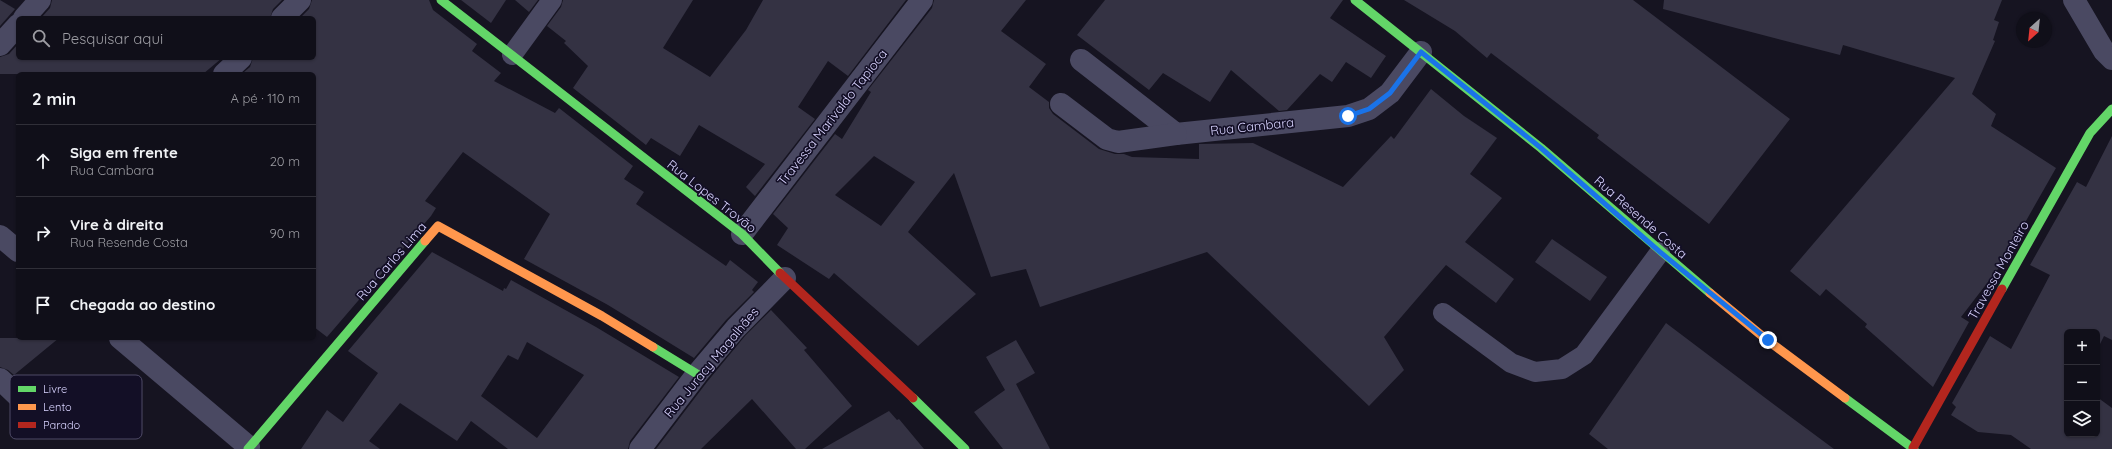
<!DOCTYPE html>
<html lang="pt">
<meta charset="utf-8">
<style>
body{margin:0;font-family:Quicksand,sans-serif;background:#1e1d26;color:#f1f3f6}
.controls{position:absolute;right:12px;bottom:12px;display:grid;overflow:hidden;border-radius:6px;box-shadow:0 1px 3px #0004}
.controls button{width:36px;height:36px;display:grid;place-items:center;padding:0;border:0;border-bottom:1px solid #302f38;background:#100f19;color:#f1f3f6;font:20px sans-serif}
.compass{position:absolute;left:2016px;top:12px;width:36px;height:36px;border-radius:50%;background:#100f19;box-shadow:0 1px 3px #0004;rotate:207deg}
.stop{position:absolute;width:12px;height:12px;margin:-9px;border:3px solid #1a73e8;border-radius:50%;background:#fff}
.stop.end{background:#1a73e8;border-color:#fff;box-shadow:0 1px 4px #0008}
.list{margin:0;padding:0;list-style:none}
h2{display:flex;justify-content:space-between;align-items:center;height:52px;margin:0;padding:0 16px;font-size:17px}
h2 small{font-size:13px;font-weight:400;color:#9c9ca2}
.list li{display:grid;grid-template-columns:26px 1fr auto;gap:12px;align-items:center;box-sizing:border-box;height:72px;padding:0 16px;border-top:1px solid #302f38}
.list b{display:block;font-size:15px;white-space:nowrap}
.list p{margin:0;font-size:13px;white-space:nowrap;color:#9c9ca2}
.list em{font-size:13px;font-style:normal;color:#9c9ca2}
.icon{flex:none;width:22px;height:22px;fill:none;stroke:currentColor;stroke-width:2;stroke-linecap:round;stroke-linejoin:round}
.map{position:relative;flex:none;width:2112px;height:449px;overflow:hidden}
.search{position:absolute;background:#100f19;box-shadow:0 1px 3px #0004;left:16px;top:16px;width:300px;height:44px;display:flex;align-items:center;gap:10px;box-sizing:border-box;padding:0 14px;border-radius:6px;color:#9c9ca2;font-size:15px}
.panel{position:absolute;background:#100f19;box-shadow:0 1px 3px #0004;left:16px;top:72px;width:300px;height:268px;border-radius:6px}
.map>svg:first-child{display:block}
</style>
<div class="map">
<svg width="2112" height="449" viewBox="0 0 2112 449">
<rect width="100%" height="100%" fill="#161421"/>
<!-- building -->
<g fill="#343243" fill-rule="evenodd">
<polygon points="0,0 15,9 0,26"/>
<polygon points="52,0 282,0 273,9 270,18 41,18 50,8"/>
<polygon points="312,0 429,0 433,10 477,44 472,51 501,73 494,81 555,113 559,108 633,166 624,179 644,192 636,204 726,266 730,260 758,282 752,290 754,292 726,320 694,358 608,305 524,259 550,214 463,152 425,201 436,208 431,216 327,337 314,327 314,74 246,74 244,72 250,67 253,58 314,58 314,18 300,18 309,9"/>
<polygon points="461,0 506,0 491,23"/>
<polygon points="515,0 538,0 529,12"/>
<polygon points="563,0 693,0 663,48 710,77 746,30 763,0 906,0 848,76 828,61 798,107 815,119 755,196 746,187 765,164 699,125 680,156 651,138 646,145 573,88 588,66 564,43 566,41 547,26 561,7"/>
<path d="M934,0H1026L1001,31L1046,64L1029,87L1049,102V108L1053,114L1099,149L1115,154H1124L1132,157L1199,159V144L1253,143L1343,187L1391,136L1394,139L1431,89L1464,116L1497,138L1470,174L1502,198L1465,242L1514,279L1496,303L1446,265L1384,337L1404,370L1369,406L1207,252L1040,307L1026,269L991,277L954,173L908,232L976,294L918,346L834,273L829,279L777,245L788,228L773,214L835,134L842,139L871,92L868,90L932,8ZM874,156L915,182L881,226L835,195Z"/>
<polygon points="1105,0 1343,0 1330,18 1386,56 1371,78 1346,62 1332,82 1320,74 1287,110 1279,111 1231,70 1210,102 1163,73 1149,90 1077,35"/>
<polygon points="1404,0 1633,0 1790,119 1709,224 1597,138 1599,135 1491,53 1487,58 1455,31"/>
<polygon points="1664,0 2002,0 1994,20 1999,22 1993,40 1995,41 1972,94 1996,114 1991,126 2056,168 2001,265 1961,317 1969,322 1933,387 1865,327 1867,324 1826,289 1820,296 1790,271 1955,78 1843,45 1840,55 1663,9"/>
<polygon points="18,44 18,58 222,58 203,74 0,74 0,57 9,54"/>
<polygon points="2112,136 2112,340 2104,336 2097,350 2097,332 2067,332 2067,434 2097,434 2097,397 2112,408 2112,449 2031,449 2011,435 1978,432 1951,415 1956,407 1952,403 1990,336 2011,349 2050,275 2030,265 2077,182 2086,187"/>
<polygon points="1552,239 1607,277 1590,301 1535,262"/>
<path d="M432,252L503,291L504,288L506,289L511,280L596,327L679,377L630,441L628,449H508L471,421L457,441L400,403L369,441L380,449H301L327,410L343,422L378,373L348,351ZM527,342L584,375L537,438L481,396L508,355L518,360Z"/>
<polygon points="771,310 807,348 804,350 852,406 805,449 796,449 752,399 701,449 656,449 707,382 745,336"/>
<polygon points="1666,323 1764,397 1834,449 1608,449 1589,434"/>
<polygon points="0,338 59,338 14,375 8,370 0,367"/>
<polygon points="1016,340 1035,373 1016,384 1050,449 1003,449 974,412 1005,390 986,357"/>
<polygon points="889,411 897,420 899,419 924,449 822,449"/>
</g>
<g fill="none" stroke-linecap="round" stroke-linejoin="round">
<!-- lane -->
<g stroke="#4a4962" stroke-width="20">
<polyline points="512,55 552,0"/>
<polyline points="1443,313 1511,363 1535,372 1562,369 1584,355 1660,252"/>
</g>
<!-- street -->
<g stroke="#4a4962" stroke-width="22">
<polyline points="2074,0 2104,51 2112,59"/>
<polyline points="24,18 40,0"/>
<polyline points="282,18 300,0"/>
<polyline points="0,45 18,25"/>
<polyline points="1081,60 1176,134 1348,116 1369,109 1390,93 1421,52"/>
<polyline points="224,74 241,58"/>
<polyline points="1061,104 1107,139 1118,142 1176,134"/>
<polyline points="742,234 922,0"/>
<polyline points="0,236 18,251"/>
<polyline points="120,338 249,447"/>
<polyline points="0,379 22,400"/>
<polyline points="640,449 697,374 736,328 785,278"/>
</g>
<!-- fast -->
<g stroke="#63d668" stroke-width="9">
<polyline points="441,0 742,234 780,273"/>
<polyline points="1355,0 1541,148 1710,293"/>
<polyline points="2002,289 2090,133 2112,109"/>
<polyline points="653,347 697,374"/>
<polyline points="913,398 965,449"/>
<polyline points="1845,398 1914,449"/>
<polyline points="248,449 425,241"/>
</g>
<!-- slow -->
<g stroke="#ff974d" stroke-width="9">
<polyline points="425,241 438,226 602,316 653,347"/>
<polyline points="1710,293 1767,340 1845,398"/>
</g>
<!-- jam -->
<g stroke="#b3261e" stroke-width="9">
<polyline points="780,273 913,398"/>
<polyline points="1913,448 2002,289"/>
</g>
</g>
<g fill="none" stroke-linecap="round" stroke-linejoin="round">
<!-- route -->
<polyline stroke="#1a73e8" stroke-width="5" points="1348,116 1369,109 1390,93 1421,52 1541,148 1660,252 1768,340"/>
</g>
<g text-anchor="middle" stroke-width="3.5" stroke-linejoin="round" paint-order="stroke">
<!-- street labels -->
<g font-size="13" fill="#d9d4ff" stroke="#130f26">
<text transform="translate(832 117) rotate(-52)" y="5">Travessa Marivaldo Tapioca</text>
<text transform="translate(1252 126) rotate(-6)" y="5">Rua Cambara</text>
<text transform="translate(712 196) rotate(38)" y="5">Rua Lopes Trovão</text>
<text transform="translate(1641 217) rotate(41)" y="5">Rua Resende Costa</text>
<text transform="translate(391 261) rotate(-49)" y="5">Rua Carlos Lima</text>
<text transform="translate(1998 270) rotate(-61)" y="5">Travessa Monteiro</text>
<text transform="translate(711 362) rotate(-50)" y="5">Rua Juracy Magalhães</text>
</g>
</g>
<!-- legend -->
<rect x="10" y="375" width="132" height="64" rx="6" fill="#130f26" stroke="#4e4a67" stroke-width="1"/>
<rect x="18" y="386" width="18" height="6" fill="#63d668"/>
<rect x="18" y="404" width="18" height="6" fill="#ff974d"/>
<rect x="18" y="422" width="18" height="6" fill="#b3261e"/>
<g font-size="11" fill="#d9d4ff">
<text x="43" y="393">Livre</text>
<text x="43" y="411">Lento</text>
<text x="43" y="429">Parado</text>
</g>
</svg>
<div class="controls">
<button>+</button>
<button>−</button>
<button><svg class="icon" aria-label="layers" viewBox="0 0 24 24"><path d="M12 4l9 5-9 5-9-5zM3 14l9 5 9-5"/></svg></button>
</div>
<svg class="compass" viewBox="-18 -18 36 36"><path d="M0-13l5 13h-10z" fill="#e53935"/><path d="M0 13l5-13h-10z" fill="#9c9ca2"/></svg>
<div class="stop" style="left:1348px;top:116px"></div>
<div class="stop end" style="left:1768px;top:340px"></div>
<div class="search"><svg class="icon" aria-label="search" viewBox="0 0 24 24"><circle cx="10" cy="10" r="6"/><path d="M15 15l6 6"/></svg>Pesquisar aqui</div>
<section class="panel">
<h2>2 min<small>A pé · 110 m</small></h2>
<ul class="list">
<li><svg class="icon" aria-label="ahead" viewBox="0 0 24 24"><path d="M12 20V5M6 11l6-6 6 6"/></svg><div><b>Siga em frente</b><p>Rua Cambara</p></div><em>20 m</em></li>
<li><svg class="icon" aria-label="right" viewBox="0 0 24 24"><path d="M7 20v-9h11M14 6l5 5-5 5"/></svg><div><b>Vire à direita</b><p>Rua Resende Costa</p></div><em>90 m</em></li>
<li><svg class="icon" aria-label="arrive" viewBox="0 0 24 24"><path d="M6 21V4h12l-3 4 3 4H6"/></svg><div><b>Chegada ao destino</b></div></li>
</ul>
</section>
</div>
